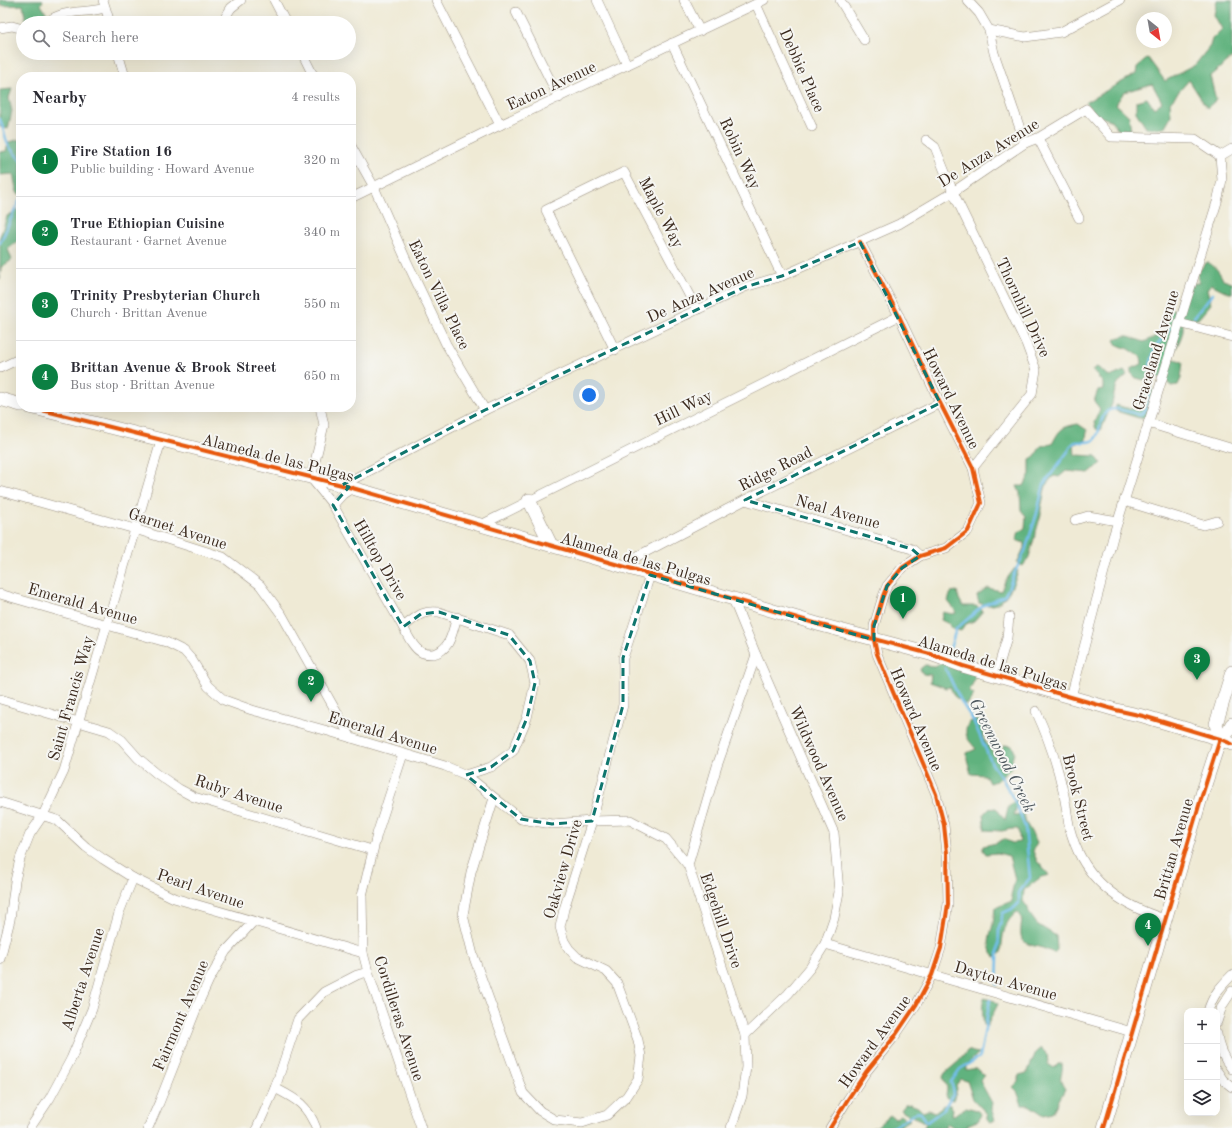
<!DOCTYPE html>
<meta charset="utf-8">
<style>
body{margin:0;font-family:"Old Standard TT",serif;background:#f7f7f7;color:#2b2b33}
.controls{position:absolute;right:12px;bottom:12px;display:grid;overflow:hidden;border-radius:8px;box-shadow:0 4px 16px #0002}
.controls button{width:36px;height:36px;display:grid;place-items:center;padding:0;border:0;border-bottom:1px solid #e1e1e2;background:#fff;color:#2b2b33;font:20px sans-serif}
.compass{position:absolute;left:1136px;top:12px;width:36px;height:36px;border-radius:50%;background:#fff;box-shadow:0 4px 16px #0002;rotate:149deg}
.you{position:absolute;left:589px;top:395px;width:14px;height:14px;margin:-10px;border:3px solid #fff;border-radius:50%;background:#1a73e8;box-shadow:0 0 0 6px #1a73e833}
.badge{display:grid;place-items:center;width:26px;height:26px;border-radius:50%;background:#0b8043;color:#fff;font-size:13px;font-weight:700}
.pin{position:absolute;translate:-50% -33px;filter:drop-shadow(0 1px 2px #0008)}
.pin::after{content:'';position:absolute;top:21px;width:14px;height:12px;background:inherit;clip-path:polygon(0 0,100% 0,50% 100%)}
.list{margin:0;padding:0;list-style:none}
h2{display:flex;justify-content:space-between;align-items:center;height:52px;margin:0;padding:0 16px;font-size:17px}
h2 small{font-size:13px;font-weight:400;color:#7c7c81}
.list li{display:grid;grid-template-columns:26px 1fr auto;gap:12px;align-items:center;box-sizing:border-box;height:72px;padding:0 16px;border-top:1px solid #e1e1e2}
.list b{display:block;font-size:15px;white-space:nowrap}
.list p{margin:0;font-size:13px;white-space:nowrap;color:#7c7c81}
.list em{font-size:13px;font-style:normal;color:#7c7c81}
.icon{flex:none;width:22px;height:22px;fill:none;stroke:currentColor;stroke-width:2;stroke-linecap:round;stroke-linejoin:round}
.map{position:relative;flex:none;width:1232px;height:1128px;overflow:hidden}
.search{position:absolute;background:#fff;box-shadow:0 4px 16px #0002;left:16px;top:16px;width:340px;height:44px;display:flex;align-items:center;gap:10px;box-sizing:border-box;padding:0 14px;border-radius:22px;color:#7c7c81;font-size:15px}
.panel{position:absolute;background:#fff;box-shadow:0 4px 16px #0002;left:16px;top:72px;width:340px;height:340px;border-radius:16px}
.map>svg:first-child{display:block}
</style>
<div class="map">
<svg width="1232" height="1128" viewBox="0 0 1232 1128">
<rect width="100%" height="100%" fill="#f6f6f2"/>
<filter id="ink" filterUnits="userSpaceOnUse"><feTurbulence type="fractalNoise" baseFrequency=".025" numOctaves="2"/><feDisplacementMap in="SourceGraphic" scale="8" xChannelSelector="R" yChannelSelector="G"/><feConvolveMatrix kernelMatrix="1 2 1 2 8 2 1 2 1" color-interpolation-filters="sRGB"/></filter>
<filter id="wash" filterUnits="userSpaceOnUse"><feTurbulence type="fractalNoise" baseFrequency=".012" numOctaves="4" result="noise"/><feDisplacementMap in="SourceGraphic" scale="16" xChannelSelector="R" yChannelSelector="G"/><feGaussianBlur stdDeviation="0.9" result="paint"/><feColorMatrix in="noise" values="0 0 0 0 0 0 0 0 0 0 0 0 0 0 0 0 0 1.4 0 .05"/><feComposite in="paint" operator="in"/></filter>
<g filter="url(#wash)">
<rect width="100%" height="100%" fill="#efead5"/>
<!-- forest -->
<g fill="#61b27e" stroke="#4e6e4e">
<polygon points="0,0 43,0 41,5 48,15 46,23 26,23 23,5 0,6"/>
<polygon points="1217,0 1232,0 1232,58 1210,76 1216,100 1207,108 1189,80 1170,102 1171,116 1164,128 1146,128 1136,112 1136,101 1147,98 1154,108 1162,102 1152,84 1124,92 1116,104 1129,116 1131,131 1118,130 1111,120 1097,116 1086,102 1136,74 1137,67 1148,58 1165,81 1195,65 1210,46 1212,39 1222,29 1214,15"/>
<polygon points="12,89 9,98 12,111 8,129 0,127 0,90"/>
<polygon points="21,139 21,195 17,193 13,174 0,175 0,152 6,151 9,142"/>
<polygon points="21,208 21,239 8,249 12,260 1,267 0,279 0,237 7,216"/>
<path d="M1207,262C1215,266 1220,272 1223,280L1232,283V293H1229L1211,284L1207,289L1211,304L1198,319L1183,320C1185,335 1178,345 1170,357L1183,362L1181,378L1178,385L1171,386C1164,379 1154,372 1144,380L1136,378L1131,373V369L1142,364L1141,357L1129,349L1117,345L1114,340C1129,332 1129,337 1144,342L1165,332L1169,326L1166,319V312L1171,309L1176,311L1178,299L1185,284L1199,283L1197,273Z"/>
<polygon points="1097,367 1110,377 1124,371 1127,375 1118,383 1114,394 1112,404 1101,430 1096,429 1094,423 1100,409 1094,401 1098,390 1103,389 1103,383 1092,370"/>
<polygon points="1148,387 1155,391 1148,417 1139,418 1116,411 1116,405 1126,408 1135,408 1144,389"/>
<path d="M1078,424L1087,430L1086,440L1074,444L1075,455L1096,456L1101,463L1089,473L1066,471L1059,477L1054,476C1045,484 1045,488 1043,499C1042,505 1040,508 1041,514L1029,557L1023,566L1017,563L1024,548V543L1016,540L1019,532L1025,528L1026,516L1021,510L1020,493L1017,486H1024L1030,474V459L1035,456L1041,446L1052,444C1060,429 1061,427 1078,424Z"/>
<path d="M1015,568L1018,571C1014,583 1005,607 988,605C985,605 982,604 979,603L977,596L988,588L1001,591L1005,581Z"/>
<polygon points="957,591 959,599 963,606 976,606 983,611 974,621 966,624 961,631 953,629 949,624 941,620 943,612 952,614 956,613 954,609 948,601 951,592"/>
<polygon points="940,663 973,672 976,677 969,691 974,694 967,705 954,696 950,687 946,688 930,682 931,675 923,674 920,669 925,665 935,666"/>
<path d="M978,720L983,729V738L995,756H1001L1004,745L1012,746L1015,752L1012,759L1014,765L997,781L989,783L985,775L971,774L967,759V753L976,749C968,739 962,735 969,722Z"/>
<path d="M1019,799L1014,815L1024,814L1026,823L1037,842L1033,851L1037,861L1049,875L1041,877L1024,890L1023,901L1028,908L1029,913L1037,924L1056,936L1057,950L1054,953C1049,951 1044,948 1039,947C1018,943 1020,937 1022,919L1017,912C1003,923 1003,935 1001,953L995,957C985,946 990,936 993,924C994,919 994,913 995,908L1012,901L1011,896L1015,879L1009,856L998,853L986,854L983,850V846L996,843L1004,839L1012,843L1020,842L1018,829H1011L1002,831L985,830L983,815L988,809L996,808L1005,820C1008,808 1007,805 1019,799Z"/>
<path d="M984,998L995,1001L998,1004L987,1026H984C983,1016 981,1007 984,998Z"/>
<path d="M1041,1048L1047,1054L1048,1064L1054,1068L1058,1064H1062C1064,1075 1056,1076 1065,1089L1052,1113L1044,1115L1029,1105H1022L1017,1091L1013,1087L1018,1082L1019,1075L1027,1073L1036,1052Z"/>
<path d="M968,1050L973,1052L979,1053L968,1063L965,1070C975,1069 976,1066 984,1075L980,1081L992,1103L991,1108L995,1120L991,1122L987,1119V1114L973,1099L967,1081L961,1079L956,1085L957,1089L953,1100L948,1099L946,1095L947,1088L943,1077L945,1073L959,1061Z"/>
<path d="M910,1104L918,1107L923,1112L928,1110L935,1112L944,1105H950L953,1109L952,1115H954L966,1107L977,1110L981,1115L977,1121L967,1125L969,1128H954L947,1123L945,1126L946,1128H923L926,1124C919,1117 908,1117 901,1110L905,1105Z"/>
<polygon points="890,1115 895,1119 900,1115 910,1120 897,1128 872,1128 876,1127"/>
</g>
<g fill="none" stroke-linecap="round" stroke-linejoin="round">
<!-- stream -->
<g stroke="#73beec" stroke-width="2.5">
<polyline points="0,119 8,145 21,161"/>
<path d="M0,243C8,228 12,213 21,198"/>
<polyline points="1194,317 1209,298 1213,294"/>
<path d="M949,652L956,629L984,605L1004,596L1008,589L1013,576L1025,551L1037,513L1044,484L1069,450C1075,436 1081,445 1092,441C1103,436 1097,411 1113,409C1119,408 1133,413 1140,415L1146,410L1152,381L1150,367L1155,347L1170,329"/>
<polyline points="945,668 962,703 973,720 992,764 1002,778 1017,806 1025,827 1030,878 1019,891 1019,903 1014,908 1003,913 999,928 997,985"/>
<polyline points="891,1128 917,1112 921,1113 927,1122 943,1110 954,1092 951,1082 960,1069 980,1057 990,1000"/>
</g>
</g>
</g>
<g filter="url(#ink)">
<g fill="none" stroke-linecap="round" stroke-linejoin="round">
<defs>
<g id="minor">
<polyline points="103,0 110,23"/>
<polyline points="274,0 286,23"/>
<polyline points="436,0 500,125"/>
<polyline points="597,0 627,65"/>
<polyline points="684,0 700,31"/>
<polyline points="840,0 864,40"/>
<polyline points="967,0 979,13 989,30 994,53 1025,143"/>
<polyline points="756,4 812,127"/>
<polyline points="516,12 559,98"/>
<polyline points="223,21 231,8 241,0"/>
<path d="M46,23C63,8 86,14 105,8"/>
<polyline points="0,28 12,26 23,29"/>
<polyline points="989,30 1025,37 1061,32 1120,0"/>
<polyline points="672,43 782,276"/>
<polyline points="118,53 125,77"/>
<polyline points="302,53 312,73 315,77"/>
<polyline points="1038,138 1079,218"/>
<polyline points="926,140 935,147 953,192 1026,343 1036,370 1032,394 973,468"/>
<polyline points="351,146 374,187 407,262 446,344 485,410"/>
<polyline points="1220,156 1232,149"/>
<polyline points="351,198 500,125 764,0"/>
<polyline points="1179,323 1232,337"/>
<polyline points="615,350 546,210 624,172 697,310"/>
<polyline points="0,368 21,358"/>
<path d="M320,407L324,425L311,478L333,505L403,627C417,617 421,610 439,612L509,635L530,661L535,683L527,718L513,751L491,767L466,775"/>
<polyline points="1148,423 1230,448"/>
<polyline points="342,485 485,410 745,287 782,276 899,224 953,192 1025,143 1038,138 1086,109 1111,137 1195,139 1220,156"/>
<polyline points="0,491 135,529 223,557 260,585 282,615 351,738"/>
<polyline points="745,500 912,549 920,556"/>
<polyline points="1124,501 1203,525 1217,521"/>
<polyline points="333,505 343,494 352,488"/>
<polyline points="1075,520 1088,516 1118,521"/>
<polyline points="481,525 899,316"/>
<polyline points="629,568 634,558 745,500 940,403"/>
<polyline points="0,594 166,642 184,651 192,660 208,686 224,700 252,710 328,731 445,766 466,775 521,819 552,824 592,821 630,820 666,839 688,865"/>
<polyline points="733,599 756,655 834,833 839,892 834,918 825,944 810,968 788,994 745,1035"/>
<path d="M403,627C407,634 413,648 421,652C424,654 429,654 433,654C451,650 452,632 457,617"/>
<polyline points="996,675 1007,638 1009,617"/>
<polyline points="1071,697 1113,537 1217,202 1222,180 1220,156"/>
<polyline points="0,699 109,731 122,740 138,758 156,773 179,789 194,797 372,850"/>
<path d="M1036,711C1048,737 1057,763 1063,791C1067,806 1067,822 1072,836C1086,881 1122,906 1165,919"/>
<polyline points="403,754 377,834 362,896 363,953 368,972 421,1128"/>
<polyline points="494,798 471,872 463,915 473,955 523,1093 540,1111 555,1120 582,1123 607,1115 627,1096 638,1079 641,1056 638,1040 617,983 606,971 577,957 569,949 564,941 560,927 564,909 592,821 623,705 623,658 650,575"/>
<polyline points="0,802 57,820 86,847 103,859 133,878 174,898 363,953"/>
<polyline points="825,944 1132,1032"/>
<polyline points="0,959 10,920 15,881 20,859 30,834 43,815 64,771 161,441"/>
<path d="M1208,1011C1213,995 1220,987 1232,975"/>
<polyline points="1217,1022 1222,1006 1232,991"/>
<path d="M1217,1034C1218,1048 1223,1058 1232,1069"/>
<polyline points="1217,1071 1223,1080 1232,1087"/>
<path d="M275,1088C296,1099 307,1104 316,1128"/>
<polyline points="30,1128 50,1098 71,1059 92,1009 119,913 133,878"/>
<polyline points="148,1128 159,1103 199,1002 209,980 226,951 253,922"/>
<polyline points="257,1128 275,1088 298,1019 324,992 357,975 368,972"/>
<polyline points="731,1128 742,1096 746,1067 745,1035 688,865 717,766 756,655"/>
<polyline points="830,1128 848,1099 866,1072 895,1036 916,1005 932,975 941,948 948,904 947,853 944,825 936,794 877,654 874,640 874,626 883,596 887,586 902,568 920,556 946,548 968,531 981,503 973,468 940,403 899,316 860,242"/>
</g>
<g id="secondary">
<polyline points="0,399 21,405"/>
<polyline points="30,407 342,485 629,568 821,625 930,654 963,666 1116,710 1143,716 1220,739 1232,744"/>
<polyline points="529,500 551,545"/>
<polyline points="1220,739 1216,724 1232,672"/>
<polyline points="1104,1128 1203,791 1220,739 1227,733 1232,724"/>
</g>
</defs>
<!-- minor casing -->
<use href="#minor" stroke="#958a7a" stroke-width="10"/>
<!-- secondary casing -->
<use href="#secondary" stroke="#958a7a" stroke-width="14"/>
<!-- minor -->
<use href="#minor" stroke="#fff" stroke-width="9"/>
<!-- secondary -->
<use href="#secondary" stroke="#fff" stroke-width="13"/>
<defs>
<g id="cycleway">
<polyline points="30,407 342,485 629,568 821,625 930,654 963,666 1116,710 1143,716 1220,739 1232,744"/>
<polyline points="830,1128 848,1099 866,1072 895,1036 916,1005 932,975 941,948 948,904 947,853 944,825 936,794 877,654 874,640 874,626 883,596 887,586 902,568 920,556 946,548 968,531 981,503 973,468 940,403 899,316 860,242"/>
<polyline points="1104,1128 1200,802 1220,739"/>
</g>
</defs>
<!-- cycleway casing -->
<use href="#cycleway" stroke="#f6f6f2" stroke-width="6"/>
<!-- cycleway -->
<use href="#cycleway" stroke="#e8590c" stroke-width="4"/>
</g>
</g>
<!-- marked area -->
<path fill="none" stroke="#0f766e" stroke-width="3" stroke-dasharray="8 5" stroke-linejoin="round" d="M860,242L940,403L745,500L912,549L920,556L902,568L887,586L874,626V640L650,575L623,658V705L592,821L552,824L521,819L466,775L491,767L513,751L527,718L535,683L530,661L509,635L439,612L421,614L403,627L333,505L349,487L342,485L485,410L745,287L782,276Z"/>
<g text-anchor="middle" stroke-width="4" stroke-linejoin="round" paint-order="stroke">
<!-- street labels -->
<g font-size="16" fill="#3b2a1e" stroke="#f6f6f2">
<text transform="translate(803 70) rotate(66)" y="6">Debbie Place</text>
<text transform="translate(551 85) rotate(-25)" y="6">Eaton Avenue</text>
<text transform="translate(988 152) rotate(-32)" y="6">De Anza Avenue</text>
<text transform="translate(741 153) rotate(65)" y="6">Robin Way</text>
<text transform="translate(662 212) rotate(62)" y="6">Maple Way</text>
<text transform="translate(440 294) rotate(64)" y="6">Eaton Villa Place</text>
<text transform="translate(700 294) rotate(-24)" y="6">De Anza Avenue</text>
<text transform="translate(1024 307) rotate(65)" y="6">Thornhill Drive</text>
<text transform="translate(1155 350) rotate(-73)" y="6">Graceland Avenue</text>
<text transform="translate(952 398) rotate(64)" y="6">Howard Avenue</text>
<text transform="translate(683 407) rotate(-26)" y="6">Hill Way</text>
<text transform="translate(278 457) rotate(14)" y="6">Alameda de las Pulgas</text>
<text transform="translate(775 468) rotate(-27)" y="6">Ridge Road</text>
<text transform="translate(838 511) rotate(16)" y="6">Neal Avenue</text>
<text transform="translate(178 528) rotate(18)" y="6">Garnet Avenue</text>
<text transform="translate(636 558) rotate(16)" y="6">Alameda de las Pulgas</text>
<text transform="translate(381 559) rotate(60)" y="6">Hilltop Drive</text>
<text transform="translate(83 603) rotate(16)" y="6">Emerald Avenue</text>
<text transform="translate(993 662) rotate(17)" y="6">Alameda de las Pulgas</text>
<text transform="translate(70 698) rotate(-74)" y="6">Saint Francis Way</text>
<text transform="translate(917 719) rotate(67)" y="6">Howard Avenue</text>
<text transform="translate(383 732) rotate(17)" y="6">Emerald Avenue</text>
<text transform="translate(820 763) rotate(66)" y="6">Wildwood Avenue</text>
<text transform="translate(239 793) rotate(18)" y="6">Ruby Avenue</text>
<text transform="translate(1079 797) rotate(76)" y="6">Brook Street</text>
<text transform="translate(1173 849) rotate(-74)" y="6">Brittan Avenue</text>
<text transform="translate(562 869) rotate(-74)" y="6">Oakview Drive</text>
<text transform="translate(201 888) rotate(19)" y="6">Pearl Avenue</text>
<text transform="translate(722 920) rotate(71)" y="6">Edgehill Drive</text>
<text transform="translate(82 979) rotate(-72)" y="6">Alberta Avenue</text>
<text transform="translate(1006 980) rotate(16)" y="6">Dayton Avenue</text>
<text transform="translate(180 1015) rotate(-67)" y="6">Fairmont Avenue</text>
<text transform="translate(400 1018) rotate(72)" y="6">Cordilleras Avenue</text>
<text transform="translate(874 1041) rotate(-54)" y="6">Howard Avenue</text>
</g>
<!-- water labels -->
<g font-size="17" font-style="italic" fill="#4c565c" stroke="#f6f6f2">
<text transform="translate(1003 755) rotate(63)" y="6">Greenwood Creek</text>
</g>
</g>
</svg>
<div class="controls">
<button>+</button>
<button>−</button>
<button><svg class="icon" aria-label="layers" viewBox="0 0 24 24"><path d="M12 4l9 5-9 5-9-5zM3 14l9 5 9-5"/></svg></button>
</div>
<svg class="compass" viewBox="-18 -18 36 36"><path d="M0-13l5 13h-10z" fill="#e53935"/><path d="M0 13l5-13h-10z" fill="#7c7c81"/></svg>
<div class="you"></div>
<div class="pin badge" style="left:903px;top:619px">1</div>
<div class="pin badge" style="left:311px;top:702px">2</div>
<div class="pin badge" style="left:1197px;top:680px">3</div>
<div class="pin badge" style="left:1148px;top:946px">4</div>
<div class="search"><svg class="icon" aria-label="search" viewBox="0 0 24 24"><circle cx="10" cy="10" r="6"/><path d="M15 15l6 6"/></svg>Search here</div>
<section class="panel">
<h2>Nearby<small>4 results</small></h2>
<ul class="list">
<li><span class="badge">1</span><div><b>Fire Station 16</b><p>Public building · Howard Avenue</p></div><em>320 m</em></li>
<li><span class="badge">2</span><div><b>True Ethiopian Cuisine</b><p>Restaurant · Garnet Avenue</p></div><em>340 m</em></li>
<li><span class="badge">3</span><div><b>Trinity Presbyterian Church</b><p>Church · Brittan Avenue</p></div><em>550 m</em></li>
<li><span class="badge">4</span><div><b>Brittan Avenue &amp; Brook Street</b><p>Bus stop · Brittan Avenue</p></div><em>650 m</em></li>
</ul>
</section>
</div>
